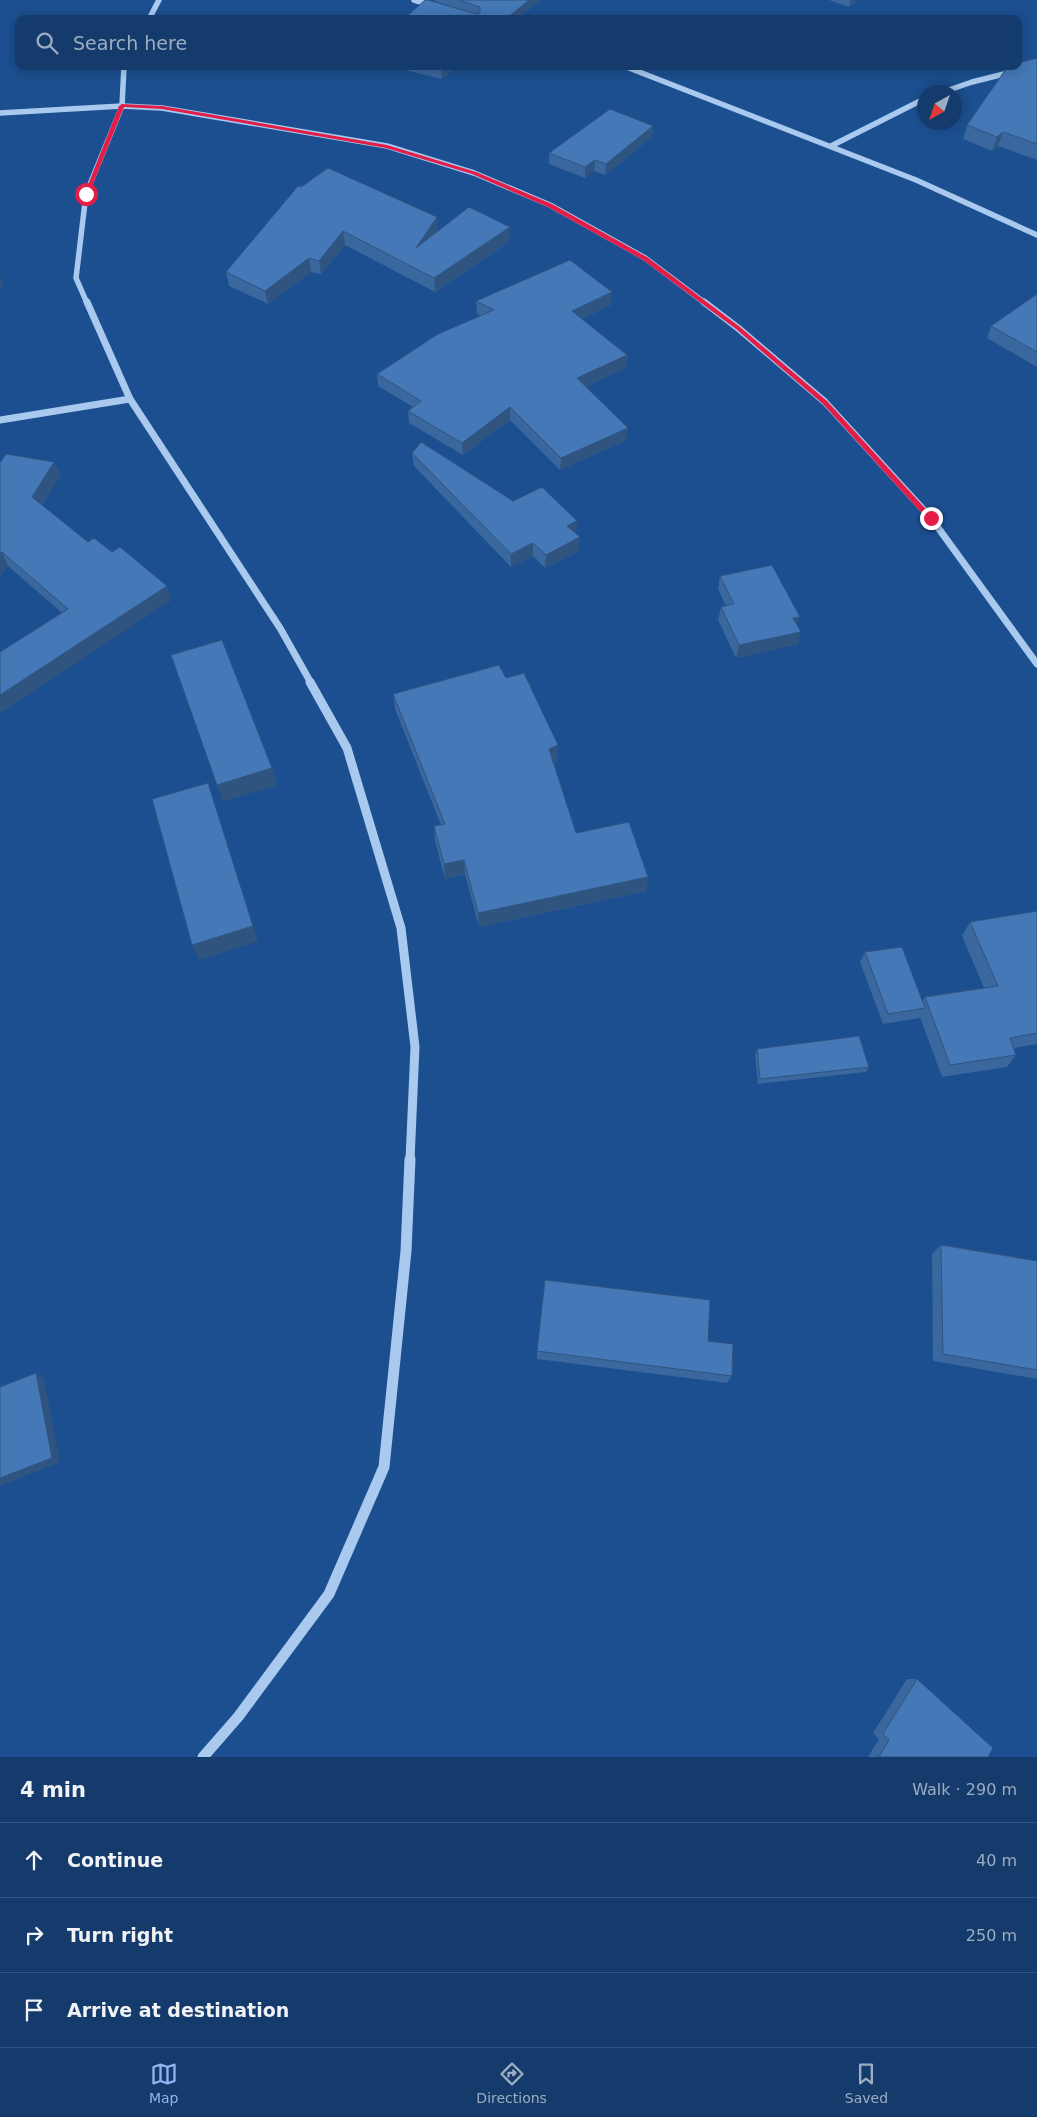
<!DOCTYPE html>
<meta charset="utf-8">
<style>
body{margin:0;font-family:"DejaVu Sans",sans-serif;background:#1d4271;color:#f1f3f6}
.compass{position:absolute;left:917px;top:85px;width:45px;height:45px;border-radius:50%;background:#143b6b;box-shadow:0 2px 12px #0003;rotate:220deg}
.stop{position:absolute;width:15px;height:15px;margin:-11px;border:4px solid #e11d48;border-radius:50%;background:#fff}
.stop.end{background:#e11d48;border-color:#fff;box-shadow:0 1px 5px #0008}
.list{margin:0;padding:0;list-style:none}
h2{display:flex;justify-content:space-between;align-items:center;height:65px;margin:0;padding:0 20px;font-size:21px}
h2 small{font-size:16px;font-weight:400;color:#9dadc1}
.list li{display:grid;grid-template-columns:32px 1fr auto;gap:15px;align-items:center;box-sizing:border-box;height:75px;padding:0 20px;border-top:1px solid #33557e}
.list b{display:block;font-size:19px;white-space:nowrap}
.list em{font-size:16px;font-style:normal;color:#9dadc1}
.icon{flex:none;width:28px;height:28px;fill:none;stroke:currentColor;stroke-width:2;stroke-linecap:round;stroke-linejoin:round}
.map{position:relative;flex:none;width:1037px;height:1757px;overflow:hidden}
.search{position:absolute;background:#143b6b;box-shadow:0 2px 12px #0003;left:15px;right:15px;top:15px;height:55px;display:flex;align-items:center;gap:12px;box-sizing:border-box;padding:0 18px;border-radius:10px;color:#9dadc1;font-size:19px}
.sheet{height:290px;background:#143b6b}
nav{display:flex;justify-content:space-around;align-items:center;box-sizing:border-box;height:70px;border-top:1px solid #33557e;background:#143b6b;font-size:14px;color:#9dadc1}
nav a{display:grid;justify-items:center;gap:2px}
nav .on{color:#95b2f1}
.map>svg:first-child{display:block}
</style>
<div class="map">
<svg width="1037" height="1757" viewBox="0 0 1037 1757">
<rect width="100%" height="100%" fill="#1b4f8f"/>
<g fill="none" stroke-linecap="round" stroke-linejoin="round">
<!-- minor-far3 -->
<g stroke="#a9c9ee" stroke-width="5.5">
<polyline points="414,0 434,6"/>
<polyline points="149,19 159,0"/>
<polyline points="624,66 916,180 1037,235"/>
<polyline points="943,92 972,82 1012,72"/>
<polyline points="0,113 122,106 162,108 387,146 474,173 550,205 645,258 705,303"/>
<polyline points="831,146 924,99"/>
<polyline points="87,303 76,278 86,194 122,106 124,66"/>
</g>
<!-- minor-far2 -->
<g stroke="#a9c9ee" stroke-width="7">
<polyline points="87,302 130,399 280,628 311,683"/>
<polyline points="704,302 738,328 825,402 931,518 1037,664"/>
<polyline points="0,420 130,399"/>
</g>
<!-- minor-far1 -->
<polyline stroke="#a9c9ee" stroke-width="9" points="310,682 347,748 401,928 415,1047 410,1160"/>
<!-- minor -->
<polyline stroke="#a9c9ee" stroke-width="11" points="203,1757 238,1717 329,1594 384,1467 406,1251 410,1159"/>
</g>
<!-- wall -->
<g fill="#3a679d">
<polygon points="434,0 541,0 517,19 404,19 464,11 435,1"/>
<polygon points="829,0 858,0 849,7"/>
<polygon points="1037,58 1037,160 998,146 992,151 963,139 967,125"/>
<polygon points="392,66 458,66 442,79 392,67"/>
<polygon points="896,66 916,66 907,71"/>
<polygon points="653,126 652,137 605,175 594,171 585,178 549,164 549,153"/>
<polygon points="301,187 438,231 510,227 510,241 435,292 345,245 321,274 311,272 268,304 229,286 226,272"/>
<polygon points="1037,294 1037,367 987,338 991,326"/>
<polygon points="476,301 611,305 581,319 627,355 626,368 586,386 627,440 560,470 510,420 463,455 409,423 408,411 413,407 378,386 377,374 481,316 477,314"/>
<polygon points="412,453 513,501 576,534 579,551 545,568 533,556 511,567 414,466"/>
<polygon points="54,462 60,476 42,505 88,542 171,600 2,712 0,710 0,652 62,613 8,566 0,575 0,463"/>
<polygon points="720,576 797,625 798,644 736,658 718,620 721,607 726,606 718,589"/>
<polygon points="506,678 558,745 558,761 554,763 576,833 648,877 646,891 479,927 465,874 445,879 435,841 434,826 441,825 395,709 393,694"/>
<polygon points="1037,911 1037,1044 1014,1048 1016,1055 1007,1067 942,1077 920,1017 919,1018 883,1024 860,962 865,952 923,1001 925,997 984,988 962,936 970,922"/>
<polygon points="757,1049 869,1067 866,1072 758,1084 755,1054"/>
<polygon points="941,1245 1037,1261 1037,1379 933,1361 932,1254"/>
<polygon points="708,1341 732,1376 727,1383 537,1359 537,1351"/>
<polygon points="907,1679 917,1679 988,1757 868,1757 879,1739 873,1733"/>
</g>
<!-- shaded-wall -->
<g fill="#305480">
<polygon points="529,0 541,0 517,19 506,19"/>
<polygon points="851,0 858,0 849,7"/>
<polygon points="445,66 458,66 442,79 441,69"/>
<polygon points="908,66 916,66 907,71"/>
<polygon points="653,126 652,137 605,175 606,164"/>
<polygon points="1003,132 998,146 992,151 997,137"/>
<polygon points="595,160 594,171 585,178 585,167"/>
<polygon points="437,217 438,231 416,248"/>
<polygon points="510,227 510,241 435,292 434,278"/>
<polygon points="343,231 345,245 321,274 319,261"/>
<polygon points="309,258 311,272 268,304 265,291"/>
<polygon points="0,273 3,289 0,290"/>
<polygon points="612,292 611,305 571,323 572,311"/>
<polygon points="627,355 626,368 577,391 577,378"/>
<polygon points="510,407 510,420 463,455 462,443"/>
<polygon points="628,428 627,440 560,470 561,458"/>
<polygon points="54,462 60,476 38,511 32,497"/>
<polygon points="577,521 576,534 567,526"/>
<polygon points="580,537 579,551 545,568 546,555"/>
<polygon points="533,543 533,556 511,567 511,554"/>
<polygon points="2,552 8,566 0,575 0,554"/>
<polygon points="167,586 171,600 2,712 0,708 0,695"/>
<polygon points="800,617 796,629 793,618"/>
<polygon points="801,632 798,644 736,658 739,645"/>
<polygon points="558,745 558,761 549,765 549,749"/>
<polygon points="272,768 277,785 223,802 217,785"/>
<polygon points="208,783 258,941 199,960 192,945"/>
<polygon points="464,860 465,874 445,879 444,864"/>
<polygon points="648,877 646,891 479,927 478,913"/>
<polygon points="36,1373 44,1379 60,1462 0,1486 0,1478"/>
</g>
<!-- building -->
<g fill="#4478b7" stroke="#305480">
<polygon points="425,0 428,0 476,14 480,13 480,7 459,0 529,0 506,19 404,19"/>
<polygon points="910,17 916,19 906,19"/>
<polygon points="1037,58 1037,144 1003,132 997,137 967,125 1008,66 1018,66 1018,63"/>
<polygon points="427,66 445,66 441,69"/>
<polygon points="610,109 653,126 606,164 595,160 585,167 549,153"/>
<polygon points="328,168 437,217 416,248 469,207 510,227 434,278 343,231 319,261 309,258 265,291 226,272 298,186 301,187"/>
<polygon points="570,260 612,292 572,311 627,355 577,378 628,428 561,458 510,407 462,443 408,411 421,401 377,374 438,334 494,310 476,301"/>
<polygon points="1037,294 1037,352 991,326"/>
<polygon points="421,442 513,501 542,487 577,521 567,526 580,537 546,555 533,543 511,554 412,453"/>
<polygon points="6,454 54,462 32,497 88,542 94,538 112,552 120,547 167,586 0,695 0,652 68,609 2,552 0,554 0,463"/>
<polygon points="772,565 800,617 793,618 801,632 739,645 721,607 734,604 720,576"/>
<polygon points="222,640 272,768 217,785 171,655"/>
<polygon points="499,665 506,678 524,673 558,745 549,749 576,833 629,822 648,877 478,913 464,860 444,864 434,826 445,824 393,694"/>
<polygon points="208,783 253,926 192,945 152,799"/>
<polygon points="1037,911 1037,1033 1010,1038 1016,1055 950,1065 925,997 998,986 970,922"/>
<polygon points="902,947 925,1008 888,1014 865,952"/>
<polygon points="859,1036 869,1067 760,1079 757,1049"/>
<polygon points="941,1245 1037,1261 1037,1370 943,1354"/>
<polygon points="545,1280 710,1300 708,1341 733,1344 732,1376 537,1351"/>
<polygon points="36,1373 52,1458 0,1478 0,1387"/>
<polygon points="917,1679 993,1748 988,1757 879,1757 889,1740 883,1734"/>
</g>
<!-- route -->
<polygon fill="#e11d48" points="122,104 162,106 387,145 476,172 552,204 647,257 740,327 827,401 934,518 928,520 823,404 736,329 643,260 548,207 472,174 386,148 162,109 124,107 89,194 84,195 119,106"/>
</svg>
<svg class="compass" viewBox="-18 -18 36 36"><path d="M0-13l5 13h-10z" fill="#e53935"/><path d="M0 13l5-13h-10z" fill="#9dadc1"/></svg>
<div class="stop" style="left:86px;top:194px"></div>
<div class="stop end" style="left:931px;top:518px"></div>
<div class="search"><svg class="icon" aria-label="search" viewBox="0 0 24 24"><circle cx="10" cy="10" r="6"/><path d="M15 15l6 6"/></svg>Search here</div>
</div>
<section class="sheet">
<h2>4 min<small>Walk · 290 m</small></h2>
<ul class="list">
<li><svg class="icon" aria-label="ahead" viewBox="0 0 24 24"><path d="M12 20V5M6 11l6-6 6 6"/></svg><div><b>Continue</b></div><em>40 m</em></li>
<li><svg class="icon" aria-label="right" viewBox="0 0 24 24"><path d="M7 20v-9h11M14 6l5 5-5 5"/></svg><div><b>Turn right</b></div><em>250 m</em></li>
<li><svg class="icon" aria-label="arrive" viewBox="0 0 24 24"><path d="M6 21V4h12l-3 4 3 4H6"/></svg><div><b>Arrive at destination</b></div></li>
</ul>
</section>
<nav>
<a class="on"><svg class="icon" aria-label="map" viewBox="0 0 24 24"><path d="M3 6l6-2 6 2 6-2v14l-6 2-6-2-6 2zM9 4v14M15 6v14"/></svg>Map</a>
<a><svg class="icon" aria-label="directions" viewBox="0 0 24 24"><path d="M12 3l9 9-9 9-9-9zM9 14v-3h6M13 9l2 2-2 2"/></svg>Directions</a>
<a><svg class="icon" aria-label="saved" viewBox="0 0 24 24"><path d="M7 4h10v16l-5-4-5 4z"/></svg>Saved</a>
</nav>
